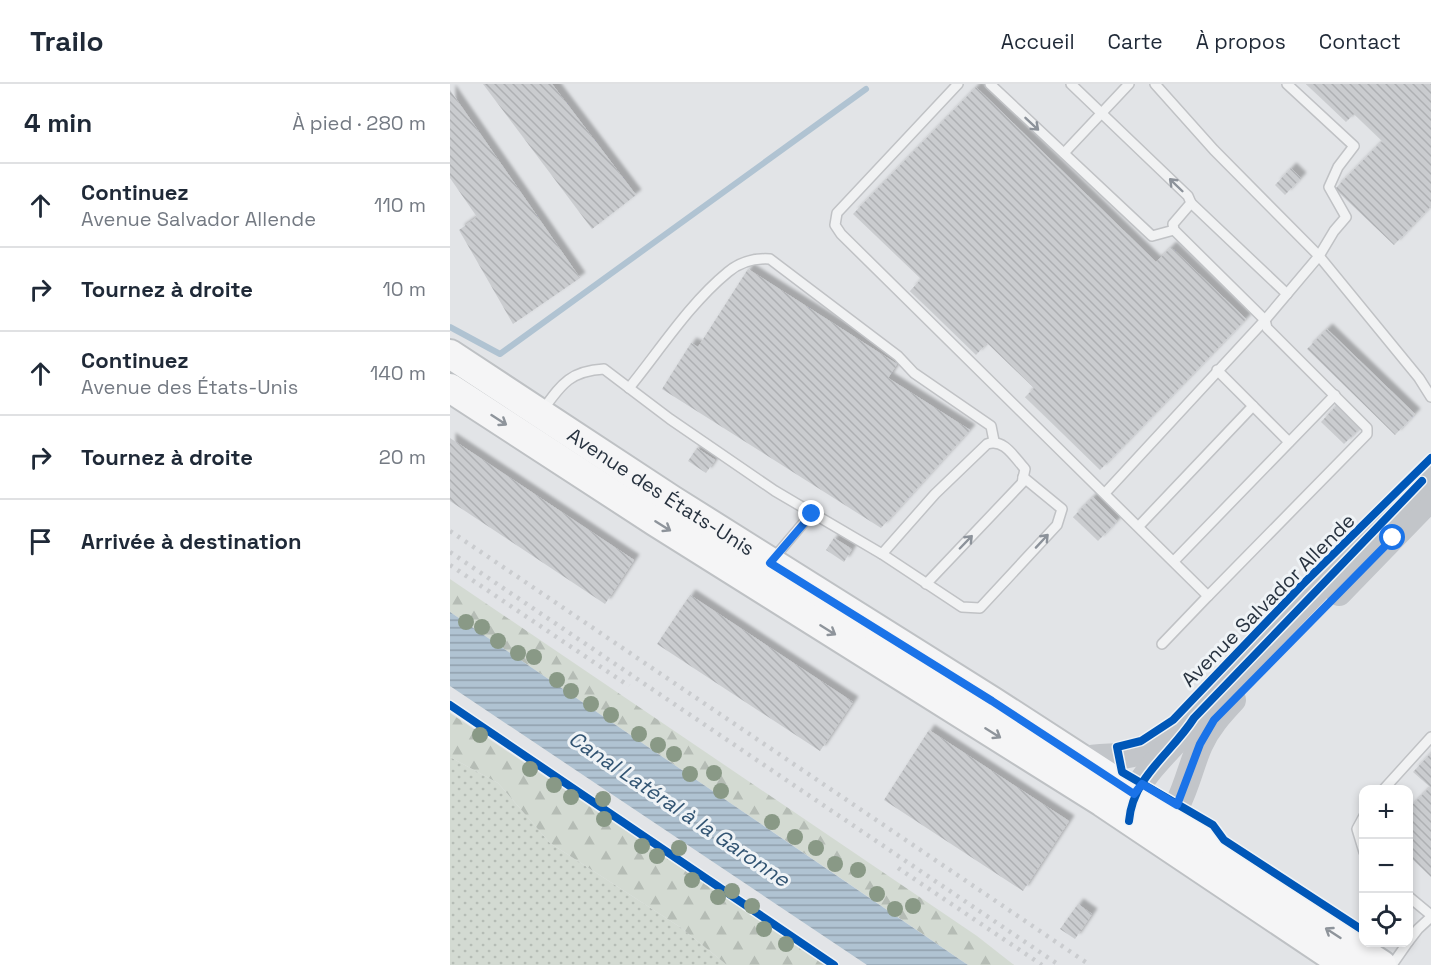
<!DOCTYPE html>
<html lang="fr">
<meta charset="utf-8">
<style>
body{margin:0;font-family:"Space Grotesk",sans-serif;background:#f2f2f3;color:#1f2937}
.controls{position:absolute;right:18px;bottom:18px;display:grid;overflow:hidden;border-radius:12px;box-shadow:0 3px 9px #0003}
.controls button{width:54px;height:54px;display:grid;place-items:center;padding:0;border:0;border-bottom:2px solid #e0e1e3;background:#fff;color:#1f2937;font:30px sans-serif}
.stop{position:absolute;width:18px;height:18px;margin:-14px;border:4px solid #1a73e8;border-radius:50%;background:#fff}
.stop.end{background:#1a73e8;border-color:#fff;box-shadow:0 2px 6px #0008}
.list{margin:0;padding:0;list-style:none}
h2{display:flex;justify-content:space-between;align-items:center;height:78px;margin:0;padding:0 24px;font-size:26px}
h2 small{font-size:20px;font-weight:400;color:#747a83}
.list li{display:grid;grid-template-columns:39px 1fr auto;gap:18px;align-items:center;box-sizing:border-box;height:84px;padding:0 24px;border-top:2px solid #e0e1e3}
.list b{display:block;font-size:22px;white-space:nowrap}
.list p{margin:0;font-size:20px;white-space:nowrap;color:#747a83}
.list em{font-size:20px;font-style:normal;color:#747a83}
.icon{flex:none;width:33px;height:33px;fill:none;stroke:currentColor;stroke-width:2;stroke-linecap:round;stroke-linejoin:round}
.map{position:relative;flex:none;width:981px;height:881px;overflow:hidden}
header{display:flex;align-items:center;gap:36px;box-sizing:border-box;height:84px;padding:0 30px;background:#fff;border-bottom:2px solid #e0e1e3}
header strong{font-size:28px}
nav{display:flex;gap:33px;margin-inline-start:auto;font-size:21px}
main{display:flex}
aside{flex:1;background:#fff}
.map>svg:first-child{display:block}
</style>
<header>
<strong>Trailo</strong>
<nav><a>Accueil</a><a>Carte</a><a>À propos</a><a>Contact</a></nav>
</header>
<main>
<aside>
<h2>4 min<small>À pied · 280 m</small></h2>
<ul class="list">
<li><svg class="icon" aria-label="ahead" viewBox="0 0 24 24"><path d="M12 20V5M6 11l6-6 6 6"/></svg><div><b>Continuez</b><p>Avenue Salvador Allende</p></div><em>110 m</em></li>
<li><svg class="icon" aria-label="right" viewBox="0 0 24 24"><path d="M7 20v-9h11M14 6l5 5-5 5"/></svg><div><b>Tournez à droite</b></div><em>10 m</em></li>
<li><svg class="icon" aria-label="ahead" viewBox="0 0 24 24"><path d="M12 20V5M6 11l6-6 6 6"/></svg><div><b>Continuez</b><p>Avenue des États-Unis</p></div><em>140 m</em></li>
<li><svg class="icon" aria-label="right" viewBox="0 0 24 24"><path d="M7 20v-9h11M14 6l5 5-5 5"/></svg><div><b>Tournez à droite</b></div><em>20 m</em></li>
<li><svg class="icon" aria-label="arrive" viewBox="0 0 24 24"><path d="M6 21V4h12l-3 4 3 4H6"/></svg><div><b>Arrivée à destination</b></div></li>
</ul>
</aside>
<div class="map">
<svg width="981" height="881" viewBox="0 0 981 881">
<defs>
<pattern id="grass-dots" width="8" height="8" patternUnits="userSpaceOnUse" patternTransform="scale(1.5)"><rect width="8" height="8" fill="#d3dad2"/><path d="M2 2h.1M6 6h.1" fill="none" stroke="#b5bcb5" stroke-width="1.8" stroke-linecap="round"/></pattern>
<pattern id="forest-firs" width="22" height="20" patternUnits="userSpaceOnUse" patternTransform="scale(1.5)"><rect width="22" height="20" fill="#d3dad2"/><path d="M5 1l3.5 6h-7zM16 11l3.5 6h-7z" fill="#b5bcb5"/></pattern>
<pattern id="water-rules" width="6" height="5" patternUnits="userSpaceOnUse" patternTransform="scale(1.5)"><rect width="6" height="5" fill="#b0c3d2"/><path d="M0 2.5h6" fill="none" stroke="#8f9fac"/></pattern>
<pattern id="building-back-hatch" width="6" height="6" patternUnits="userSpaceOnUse" patternTransform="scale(1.5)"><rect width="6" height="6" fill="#cacccf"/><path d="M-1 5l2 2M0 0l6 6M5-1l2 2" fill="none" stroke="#aeb0b3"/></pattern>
<filter id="shadow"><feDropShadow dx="5.5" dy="-5.5" stdDeviation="1.5" flood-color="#0004"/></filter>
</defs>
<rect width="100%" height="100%" fill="#e2e4e7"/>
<!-- grass -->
<polygon fill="url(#grass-dots)" points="0,673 48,699 100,759 230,843 277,881 0,881"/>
<!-- forest -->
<g fill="url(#forest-firs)">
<polygon points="0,495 527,852 564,881 518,881 0,528"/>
<polygon points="0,629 376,881 277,881 230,843 100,759 48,699 0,673"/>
</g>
<!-- water -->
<polygon fill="url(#water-rules)" points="0,528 509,875 518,881 417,881 0,602"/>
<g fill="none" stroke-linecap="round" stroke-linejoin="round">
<!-- stream -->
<polyline stroke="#b0c3d2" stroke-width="6" points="0,243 50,270 416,5"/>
</g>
<!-- building -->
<g fill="url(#building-back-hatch)" filter="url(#shadow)">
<polygon points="33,0 102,0 186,111 142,145"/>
<polygon points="856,0 981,0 981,122 944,161 885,105 931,58 936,61 904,30 896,38"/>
<polygon points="526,3 706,178 721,163 796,235 650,386 575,313 584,304 537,259 526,271 460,207 471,195 403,130"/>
<polygon points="0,6 130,194 63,240 9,146 27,133 0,94"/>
<polygon points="841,84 851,94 835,111 825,101"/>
<polygon points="298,185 447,280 438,294 520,346 431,444 212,305 241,259 248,263"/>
<polygon points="877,245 965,330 945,351 857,265"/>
<polygon points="887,321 910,344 894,360 871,338"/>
<polygon points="0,354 184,476 155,520 0,417"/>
<polygon points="247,364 265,376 256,389 238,377"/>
<polygon points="643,413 667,437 648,457 623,433"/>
<polygon points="384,454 402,465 394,478 376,466"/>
<polygon points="240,511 403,618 370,667 207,560"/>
<polygon points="479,646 619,737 573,807 434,716"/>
<polygon points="981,669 981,793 958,771 958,725 980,703 963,688"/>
<polygon points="628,820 642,830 625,855 610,845"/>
</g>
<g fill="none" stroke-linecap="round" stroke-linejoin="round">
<defs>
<g id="lane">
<polyline points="508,0 387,129 385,141 391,150 758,512 712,560"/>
<polyline points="540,0 702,152 724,146"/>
<polyline points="621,0 738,112 741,119 723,140 724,146 815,236 817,244 917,344 917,350 758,512"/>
<polyline points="705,0 764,66 869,172 969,294 981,313"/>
<polyline points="614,69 679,0"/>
<polyline points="741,119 837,210"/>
<polyline points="767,286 839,358"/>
<path d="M179,304C210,266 239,220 278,188C290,178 305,174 320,175L448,272L464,289L541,342L544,357"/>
<path d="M92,327C111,301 119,287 154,285L220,335L325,407L432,470L512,523L530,524L607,441L612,425L573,393"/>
<polyline points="656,408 815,236 869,172 884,147 896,133 879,103 888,83 904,62 837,0"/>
<polyline points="689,442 803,322"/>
<path d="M432,470L485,410L537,360C554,354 564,373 575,385L572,399L476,500"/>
<polyline points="323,475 361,430"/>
<polyline points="724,477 885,311"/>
<polyline points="933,706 981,653"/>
<polyline points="914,732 907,745 914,768"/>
<polyline points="958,812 981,831"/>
<polyline points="958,858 968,845 981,833"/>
<polyline points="942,881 958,858"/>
</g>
<g id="primary">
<path id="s1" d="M0,270L222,416L542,617L721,733L825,811L932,881"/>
<polyline points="0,304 206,438 652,718 895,881"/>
</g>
</defs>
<!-- lane casing -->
<use href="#lane" stroke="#c0c2c5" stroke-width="12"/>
<!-- primary casing -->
<use href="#primary" stroke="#bec1c4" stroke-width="32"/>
<!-- lane -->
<use href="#lane" stroke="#f1f2f3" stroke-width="9"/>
<!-- secondary -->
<g stroke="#c2c5c9" stroke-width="26">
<polyline points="889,509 981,414"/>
<path d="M632,676C645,672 657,673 670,672C688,671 708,661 723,650"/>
<path d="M680,727C685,689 725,665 744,634L981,387"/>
<path d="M705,747C733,728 737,690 750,661C758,643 770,630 783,616"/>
</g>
<!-- primary -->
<use href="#primary" stroke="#f5f5f6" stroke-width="28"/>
<!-- rail -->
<g stroke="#cacccf" stroke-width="4.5" stroke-dasharray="3 6" stroke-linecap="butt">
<polyline points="0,447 640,881"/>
<polyline points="0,468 609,881"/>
<polyline points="0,481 179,602"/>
<polyline points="448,784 592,881"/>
</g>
<defs>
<g id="cycleway">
<polyline points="0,621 384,881"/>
<path d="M679,737C683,692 722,669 744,634L972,397"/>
<polyline points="914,847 774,756 763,741 672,688 667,663 691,657 723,636 852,501 981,374"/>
</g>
</defs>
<!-- cycleway casing -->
<use href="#cycleway" stroke="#eff3f6" stroke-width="11"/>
<!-- cycleway -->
<use href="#cycleway" stroke="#0057b8" stroke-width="8"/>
</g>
<!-- trees -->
<g fill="#899986">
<circle cx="16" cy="538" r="8"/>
<circle cx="32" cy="543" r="8"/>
<circle cx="48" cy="557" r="8"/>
<circle cx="68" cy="569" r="8"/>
<circle cx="84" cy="573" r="8"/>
<circle cx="107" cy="596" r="8"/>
<circle cx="121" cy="607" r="8"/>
<circle cx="141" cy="620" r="8"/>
<circle cx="161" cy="631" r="8"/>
<circle cx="189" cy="650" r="8"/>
<circle cx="30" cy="651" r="8"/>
<circle cx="208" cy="661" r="8"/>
<circle cx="224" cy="670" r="8"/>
<circle cx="80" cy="685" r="8"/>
<circle cx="264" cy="689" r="8"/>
<circle cx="240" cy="690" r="8"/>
<circle cx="104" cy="701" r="8"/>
<circle cx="271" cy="707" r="8"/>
<circle cx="121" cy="713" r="8"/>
<circle cx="153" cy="715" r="8"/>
<circle cx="154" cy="735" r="8"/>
<circle cx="322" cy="738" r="8"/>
<circle cx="345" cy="753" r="8"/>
<circle cx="192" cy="762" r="8"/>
<circle cx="229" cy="764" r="8"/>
<circle cx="366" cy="764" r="8"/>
<circle cx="207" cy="772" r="8"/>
<circle cx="385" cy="780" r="8"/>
<circle cx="408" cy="786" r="8"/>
<circle cx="242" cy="796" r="8"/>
<circle cx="282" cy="807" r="8"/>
<circle cx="427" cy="810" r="8"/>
<circle cx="268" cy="813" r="8"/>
<circle cx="302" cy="822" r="8"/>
<circle cx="463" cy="822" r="8"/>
<circle cx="445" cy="825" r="8"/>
<circle cx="314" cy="845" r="8"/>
<circle cx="336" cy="860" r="8"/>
</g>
<!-- one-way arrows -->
<defs><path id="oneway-shaft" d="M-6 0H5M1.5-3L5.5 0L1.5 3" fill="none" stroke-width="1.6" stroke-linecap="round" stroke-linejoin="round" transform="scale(1.5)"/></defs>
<g stroke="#8c929a">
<use href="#oneway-shaft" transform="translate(582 40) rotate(43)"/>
<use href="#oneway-shaft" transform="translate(726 101) rotate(-136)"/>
<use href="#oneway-shaft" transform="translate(592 457) rotate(-47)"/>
<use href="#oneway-shaft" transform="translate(516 458) rotate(-46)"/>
</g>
<g stroke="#8e949b">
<use href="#oneway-shaft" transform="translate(49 336) rotate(33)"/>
<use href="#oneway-shaft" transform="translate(213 442) rotate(32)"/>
<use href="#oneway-shaft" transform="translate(378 546) rotate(32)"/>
<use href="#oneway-shaft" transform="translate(543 649) rotate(32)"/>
<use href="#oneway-shaft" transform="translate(883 849) rotate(-147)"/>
</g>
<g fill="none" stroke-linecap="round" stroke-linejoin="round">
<!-- route -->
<polyline stroke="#1a73e8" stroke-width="8" points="362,430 320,479 542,617 684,710 692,700 727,721 750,660 764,636 943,454"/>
</g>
<g text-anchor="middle" stroke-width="6" stroke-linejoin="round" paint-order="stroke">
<!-- street labels -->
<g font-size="20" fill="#283340" stroke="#eff3f6">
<text dy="7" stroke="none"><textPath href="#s1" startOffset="252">Avenue des États-Unis</textPath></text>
<text transform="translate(818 516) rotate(-45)" y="7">Avenue Salvador Allende</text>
</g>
<!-- water labels -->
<g font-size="21" font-style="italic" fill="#335573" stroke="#eff3f6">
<text transform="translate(229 725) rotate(34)" y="7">Canal Latéral à la Garonne</text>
</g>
</g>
</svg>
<div class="controls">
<button>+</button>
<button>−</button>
<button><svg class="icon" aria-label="locate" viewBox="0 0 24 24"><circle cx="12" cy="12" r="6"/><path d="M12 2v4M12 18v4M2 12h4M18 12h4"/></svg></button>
</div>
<div class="stop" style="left:943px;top:454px"></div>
<div class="stop end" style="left:362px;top:430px"></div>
</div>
</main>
